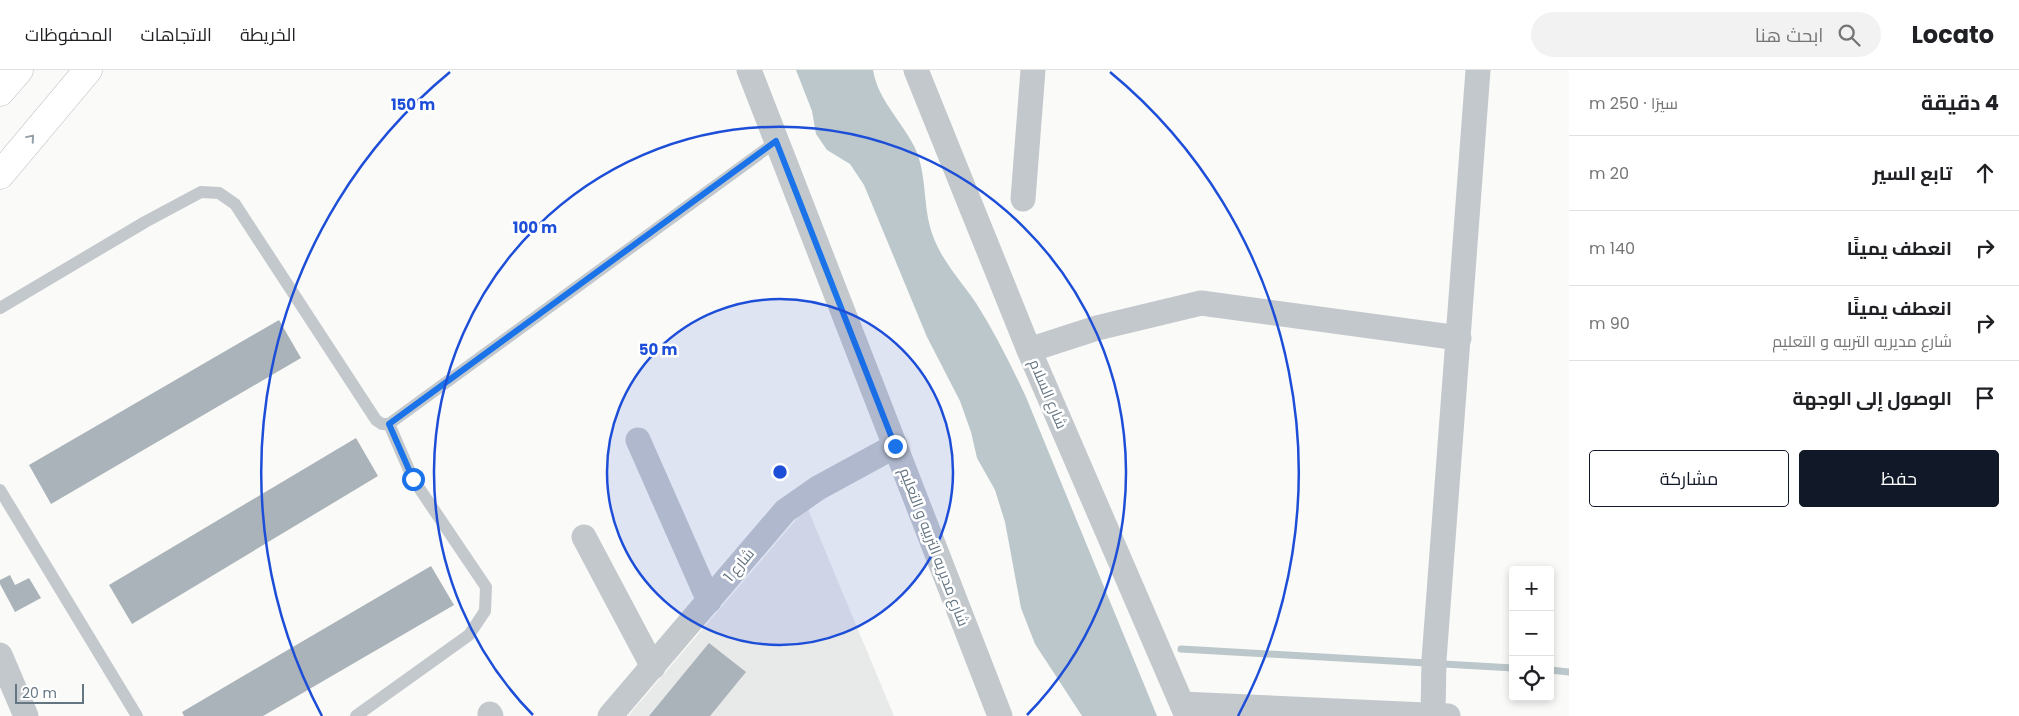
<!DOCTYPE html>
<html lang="ar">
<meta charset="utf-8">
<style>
body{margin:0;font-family:Poppins,Cairo,sans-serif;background:#f2f2f2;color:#202124;direction:rtl}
.controls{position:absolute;right:15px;bottom:15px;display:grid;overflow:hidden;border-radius:5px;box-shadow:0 2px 8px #0003}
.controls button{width:45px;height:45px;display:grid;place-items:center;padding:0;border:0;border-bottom:1px solid #e0e0e0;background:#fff;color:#202124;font:25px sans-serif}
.scale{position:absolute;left:15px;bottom:12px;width:69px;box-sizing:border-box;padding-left:5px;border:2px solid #657683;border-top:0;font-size:14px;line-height:18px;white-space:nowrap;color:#657683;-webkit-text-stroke:4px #fff;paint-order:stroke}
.stop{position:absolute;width:15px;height:15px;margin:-11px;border:4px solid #1a73e8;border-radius:50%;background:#fff}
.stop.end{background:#1a73e8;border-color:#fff;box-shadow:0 1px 5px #0008}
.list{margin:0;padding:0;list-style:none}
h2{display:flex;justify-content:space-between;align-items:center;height:65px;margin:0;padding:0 20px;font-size:21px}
h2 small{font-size:16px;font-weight:400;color:#757577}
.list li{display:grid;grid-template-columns:32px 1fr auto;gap:15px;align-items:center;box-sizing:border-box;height:75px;padding:0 20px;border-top:1px solid #e0e0e0}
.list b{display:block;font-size:19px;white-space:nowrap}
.list p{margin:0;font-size:16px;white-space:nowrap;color:#757577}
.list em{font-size:16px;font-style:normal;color:#757577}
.actions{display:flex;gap:10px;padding:15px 20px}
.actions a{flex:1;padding:11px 0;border:1px solid #111827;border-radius:5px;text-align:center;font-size:18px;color:#111827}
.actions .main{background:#111827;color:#fff}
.icon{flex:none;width:28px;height:28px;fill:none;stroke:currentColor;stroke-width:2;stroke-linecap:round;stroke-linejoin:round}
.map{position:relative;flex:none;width:1569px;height:646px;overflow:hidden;direction:ltr}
header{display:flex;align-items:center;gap:30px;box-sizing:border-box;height:70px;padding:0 25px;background:#fff;border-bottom:1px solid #e0e0e0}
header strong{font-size:24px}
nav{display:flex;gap:28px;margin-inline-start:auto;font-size:18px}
.search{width:350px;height:45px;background:#f2f2f2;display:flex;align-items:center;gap:12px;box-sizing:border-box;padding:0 18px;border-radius:28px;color:#757577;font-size:19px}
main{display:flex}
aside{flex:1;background:#fff}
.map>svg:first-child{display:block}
</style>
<header>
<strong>Locato</strong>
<div class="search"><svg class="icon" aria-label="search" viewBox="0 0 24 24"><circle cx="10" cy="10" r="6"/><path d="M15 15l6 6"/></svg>ابحث هنا</div>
<nav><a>الخريطة</a><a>الاتجاهات</a><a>المحفوظات</a></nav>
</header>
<main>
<aside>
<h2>4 دقيقة<small>سيرًا · 250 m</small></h2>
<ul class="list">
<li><svg class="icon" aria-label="ahead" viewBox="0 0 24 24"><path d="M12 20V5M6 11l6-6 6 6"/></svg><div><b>تابع السير</b></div><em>20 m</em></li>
<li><svg class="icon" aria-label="right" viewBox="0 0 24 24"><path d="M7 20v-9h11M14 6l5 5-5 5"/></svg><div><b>انعطف يمينًا</b></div><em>140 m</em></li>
<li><svg class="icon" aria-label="right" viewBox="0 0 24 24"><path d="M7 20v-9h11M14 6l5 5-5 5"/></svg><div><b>انعطف يمينًا</b><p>شارع مديريه التربيه و التعليم</p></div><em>90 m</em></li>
<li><svg class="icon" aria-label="arrive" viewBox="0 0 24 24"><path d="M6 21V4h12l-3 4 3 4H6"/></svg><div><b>الوصول إلى الوجهة</b></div></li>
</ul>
<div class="actions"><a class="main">حفظ</a><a>مشاركة</a></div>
</aside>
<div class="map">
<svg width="1569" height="646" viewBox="0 0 1569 646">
<rect width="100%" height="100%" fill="#fafaf8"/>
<!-- built -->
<polygon fill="#e8e9e9" points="807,437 894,646 628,646"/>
<!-- water -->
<path fill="#bbc7cb" d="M796,0H873C878,30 901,50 914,76C928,104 922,137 933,166C942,191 961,211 976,233C995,263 1011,295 1026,327L1157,646H1082L1035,574L1021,538L1005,452L995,420L977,388L971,362L960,331L927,267L864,115L850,94L827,80L816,64L812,41Z"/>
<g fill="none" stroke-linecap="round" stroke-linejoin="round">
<!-- stream -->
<g stroke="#bbc7cb" stroke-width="7">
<polyline points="1181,579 1513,598"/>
<polyline points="1550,600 1569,602"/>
</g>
</g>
<!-- building -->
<g fill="#aab3b9">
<polygon points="279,250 301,288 51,434 29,395"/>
<polygon points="356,368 378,406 132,554 109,515"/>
<polygon points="431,496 454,535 263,646 184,646 182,642"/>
<polygon points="10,505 15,515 29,508 41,528 15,542 0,514 0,510"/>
<polygon points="709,573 746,602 710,646 649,646"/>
</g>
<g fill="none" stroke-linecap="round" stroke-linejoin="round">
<defs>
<g id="primary">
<polyline points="0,22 19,0"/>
<polyline points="0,105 88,0"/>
</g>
</defs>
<!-- primary casing -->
<use href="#primary" stroke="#b5babe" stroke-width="29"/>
<!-- lane -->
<g stroke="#c3c8cc" stroke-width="12">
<polyline points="0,238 145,152 201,122 219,123 235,134 376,350 382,354 389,354 777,71"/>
<polyline points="0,420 137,646"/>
<polyline points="356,646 469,565 485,541 486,517 413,409 389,354"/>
</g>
<!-- street -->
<g stroke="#c3c8cc" stroke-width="25">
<polyline points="749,0 1000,646"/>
<polyline points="916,0 1029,280 1187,646"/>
<polyline points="1023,129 1033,0"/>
<polyline points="1029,280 1097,258 1201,233 1459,268"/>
<polyline points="638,370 709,531"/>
<polyline points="584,467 653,597"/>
<polyline points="0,585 26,646"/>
<polyline points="1182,634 1448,646"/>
<polyline points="490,644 491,646"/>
<polyline points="1433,645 1434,590 1478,0"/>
<polyline points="610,646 785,441 818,418 895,376"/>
</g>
<!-- primary -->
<use href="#primary" stroke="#fff" stroke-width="28"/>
</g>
<!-- one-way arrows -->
<defs><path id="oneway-chevron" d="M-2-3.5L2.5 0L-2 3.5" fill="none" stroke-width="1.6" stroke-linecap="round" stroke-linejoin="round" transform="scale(1.25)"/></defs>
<use stroke="#939fa8" href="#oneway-chevron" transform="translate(31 68) rotate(-50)"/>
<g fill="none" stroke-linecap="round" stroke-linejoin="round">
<!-- route -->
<polyline stroke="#1a73e8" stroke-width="6" points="413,409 389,354 776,71 895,376"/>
</g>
<!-- distance rings -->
<circle cx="780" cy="402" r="173" fill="#1d4ed8" fill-opacity=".12"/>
<g fill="none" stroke="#1d4ed8" stroke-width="2.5">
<circle cx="780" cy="402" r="173"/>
<path d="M533 645A346 346 0 1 1 1027 645"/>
<path d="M322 646A519 519 0 0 1 450 2M1110 2A519 519 0 0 1 1238 646"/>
</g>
<g text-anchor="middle" stroke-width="5" stroke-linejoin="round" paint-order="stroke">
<!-- street labels -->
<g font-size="15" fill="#657683" stroke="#fff">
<text transform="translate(1048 324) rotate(67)" y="5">شارع السلام</text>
<text transform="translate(934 477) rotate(69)" y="5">شارع مديريه التربيه و التعليم</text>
<text transform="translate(739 495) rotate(-50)" y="5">شارع 1</text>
</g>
</g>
<circle cx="780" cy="402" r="8" fill="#1d4ed8" stroke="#fff" stroke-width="2.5"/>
<g font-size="15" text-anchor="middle" font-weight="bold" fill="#1d4ed8" stroke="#fff" stroke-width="5" stroke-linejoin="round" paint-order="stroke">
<text x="413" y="40">150 m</text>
<text x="535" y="163">100 m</text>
<text x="658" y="285">50 m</text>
</g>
</svg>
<div class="controls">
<button>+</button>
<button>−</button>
<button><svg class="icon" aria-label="locate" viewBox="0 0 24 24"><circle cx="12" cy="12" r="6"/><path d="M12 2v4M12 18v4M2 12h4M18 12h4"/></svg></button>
</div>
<div class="scale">20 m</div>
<div class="stop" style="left:413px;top:409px"></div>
<div class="stop end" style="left:895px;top:376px"></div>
</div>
</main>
